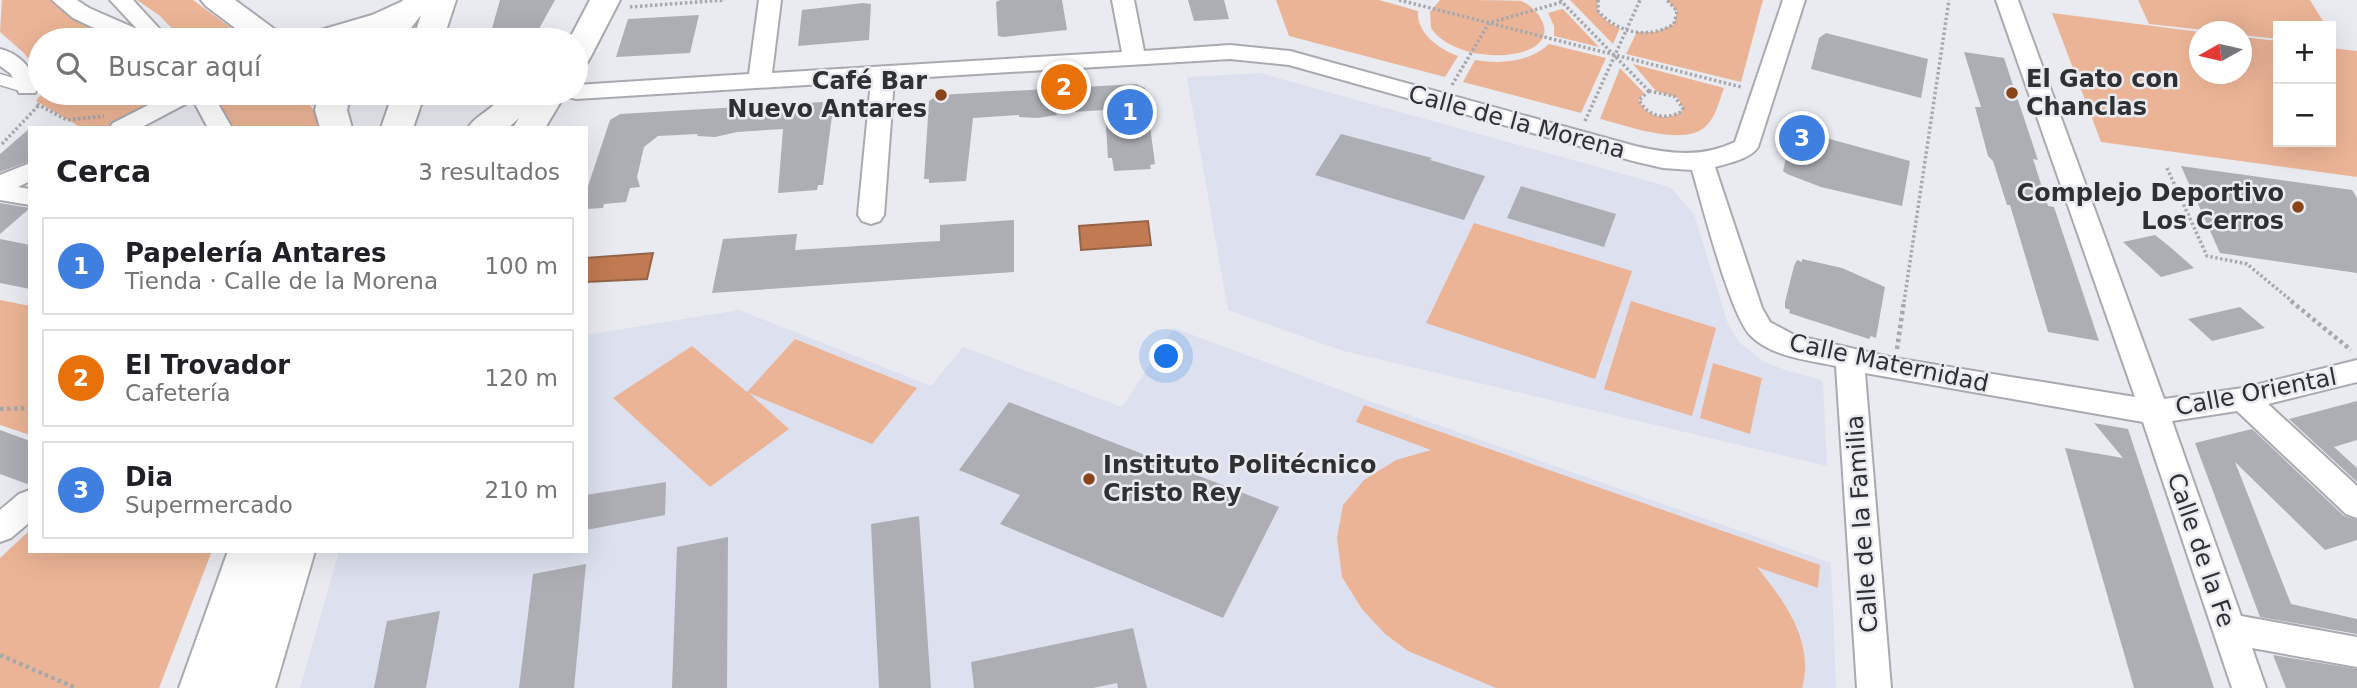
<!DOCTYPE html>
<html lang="es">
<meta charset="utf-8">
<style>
body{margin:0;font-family:"DejaVu Sans",sans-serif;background:#f2f2f2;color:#202124}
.controls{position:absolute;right:21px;top:21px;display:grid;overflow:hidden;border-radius:0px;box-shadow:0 7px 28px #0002}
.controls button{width:63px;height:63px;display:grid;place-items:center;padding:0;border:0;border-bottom:2px solid #e0e0e0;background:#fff;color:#202124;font:35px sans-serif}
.compass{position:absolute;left:2189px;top:21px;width:63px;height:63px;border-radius:50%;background:#fff;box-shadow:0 7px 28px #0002;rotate:262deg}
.you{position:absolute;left:1167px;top:357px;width:24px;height:24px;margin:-18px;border:5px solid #fff;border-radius:50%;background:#1a73e8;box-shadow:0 0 0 10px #1a73e833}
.badge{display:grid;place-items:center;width:46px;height:46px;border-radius:50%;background:#894419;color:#fff;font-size:23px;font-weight:700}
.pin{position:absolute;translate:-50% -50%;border:4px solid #fff;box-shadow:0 2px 7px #0006}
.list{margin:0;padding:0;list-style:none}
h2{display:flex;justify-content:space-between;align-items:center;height:91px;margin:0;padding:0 28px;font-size:30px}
h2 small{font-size:23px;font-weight:400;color:#757577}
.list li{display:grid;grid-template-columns:46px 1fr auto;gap:21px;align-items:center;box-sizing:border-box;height:98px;margin:0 14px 14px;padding:0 14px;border:2px solid #e0e0e0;border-radius:0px}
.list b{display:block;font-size:26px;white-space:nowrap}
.list p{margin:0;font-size:23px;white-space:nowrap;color:#757577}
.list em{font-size:23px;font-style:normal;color:#757577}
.icon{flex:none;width:38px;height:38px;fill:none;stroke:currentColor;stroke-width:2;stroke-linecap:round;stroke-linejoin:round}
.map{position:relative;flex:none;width:2357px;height:688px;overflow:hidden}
.search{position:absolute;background:#fff;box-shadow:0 7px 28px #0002;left:28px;top:28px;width:560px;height:77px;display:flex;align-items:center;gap:18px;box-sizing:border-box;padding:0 24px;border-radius:38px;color:#757577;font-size:26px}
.panel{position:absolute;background:#fff;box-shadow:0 7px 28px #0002;left:28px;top:126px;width:560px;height:427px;border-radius:0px}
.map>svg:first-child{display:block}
</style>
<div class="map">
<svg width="2357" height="688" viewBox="0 0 2357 688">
<rect width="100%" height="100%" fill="#e9ebf1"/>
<!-- built -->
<g fill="#dde1ef">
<polygon points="1260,73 1670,187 1694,214 1728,324 1739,342 1763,361 1785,370 1819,379 1823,383 1827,466 1340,350 1228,310 1187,77"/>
<polygon points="739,310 931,386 963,347 1122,407 1174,328 1367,400 1831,563 1836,688 300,688 339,551 586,551 586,335"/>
</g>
<!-- green -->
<g fill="#ecb496">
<polygon points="2,0 54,0 120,40 40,40 40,73 24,53 0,32"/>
<polygon points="137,0 193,0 248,40 183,40 160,16"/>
<path d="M1276,0H1379L1418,11C1416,33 1439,49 1458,56L1445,77L1289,36Z"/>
<path d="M1440,0C1458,0 1507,0 1521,1C1529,4 1537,12 1541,19C1565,62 1458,69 1431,28L1430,12Z"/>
<path d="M1570,0H1598C1595,15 1608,23 1620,28L1613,44Z"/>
<polygon points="1667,0 1763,0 1741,82 1626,54 1637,32 1656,32 1674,24 1677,11"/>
<polygon points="2138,0 2310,0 2326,26 2278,26 2278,39 2242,35 2242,32 2213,31 2149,24"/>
<polygon points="1562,9 1563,9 1599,47 1554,36 1554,26 1548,13"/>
<polygon points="2052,13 2200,32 2200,74 2242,74 2242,37 2278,41 2278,142 2331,142 2331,48 2357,51 2357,177 2101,142"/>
<path d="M1549,44L1606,58L1581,113L1463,82L1475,60C1501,64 1528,63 1549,44Z"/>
<path d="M1633,64L1724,88C1719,102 1716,117 1705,127C1683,147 1625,125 1600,119L1620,68L1644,93L1639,100C1645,117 1667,121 1681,112L1683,108L1678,98L1656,91Z"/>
<polygon points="42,93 152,93 164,102 111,128 82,128 36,101"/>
<polygon points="213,93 241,93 258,100 263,93 304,93 319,121 318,128 233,128"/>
<polygon points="1474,223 1632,271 1595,379 1426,323"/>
<polygon points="0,300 30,306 30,435 0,425"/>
<polygon points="1631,301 1716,328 1692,416 1604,389"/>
<polygon points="795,339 917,388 872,444 749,393 789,429 710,487 613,398 692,346 747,392"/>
<polygon points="1713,363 1762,378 1750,434 1700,418"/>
<path d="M1364,405L1820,565L1818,588L1757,567C1784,601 1815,641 1802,688H1496L1408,651L1385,634L1362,609L1342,577L1337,538L1343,505L1364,480L1396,460L1431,450L1356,422Z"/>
<polygon points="30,530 30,551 212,551 159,688 0,688 0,558"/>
</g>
<!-- water -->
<g fill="#c17a51" stroke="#956448" stroke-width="2">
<polygon points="1148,221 1151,245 1081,250 1079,226"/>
<polygon points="653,253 647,279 586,282 586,258"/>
</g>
<!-- building -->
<g fill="#acaeb4">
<polygon points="500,0 555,0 535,36 489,39"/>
<polygon points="1000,0 1062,0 1067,30 1003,37 998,36 996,2"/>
<polygon points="1188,0 1224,0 1229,19 1194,21"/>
<polygon points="863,3 871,4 869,40 798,46 802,10"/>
<polygon points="699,15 690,53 616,57 628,19"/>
<polygon points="1826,33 1928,59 1921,98 1811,69 1819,38"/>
<polygon points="1964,52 2004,58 2038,160 2033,159 2048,206 2054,207 2099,341 2048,332 2010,205 2007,205 1993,161 1988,156 1975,107 1981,107"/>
<polygon points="1136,84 1145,88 1155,164 1150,165 1151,169 1114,171 1112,158 1108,158 1105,110 1056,113 1057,115 1038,118 1019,117 1019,115 973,118 966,181 929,183 929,179 924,179 929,101 938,95"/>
<polygon points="823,102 822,109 833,108 823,185 818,185 817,190 778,193 783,129 737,132 715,137 697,136 698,134 658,136 644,147 637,177 640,187 630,188 626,202 604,204 603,208 586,209 586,192 610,120 620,114"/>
<polygon points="30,128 30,161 0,172 0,154"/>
<polygon points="1793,129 1910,161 1902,206 1821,187 1787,174 1783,171"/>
<polygon points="1341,134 1432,158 1430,160 1485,176 1464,220 1315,175"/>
<polygon points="2181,166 2352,190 2357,198 2357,273 2220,253"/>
<polygon points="1521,186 1616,214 1604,247 1507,218"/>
<polygon points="0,203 30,208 0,234"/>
<polygon points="1014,220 1014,272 712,293 723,239 797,234 795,250 921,242 940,241 940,225"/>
<polygon points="2155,235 2169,246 2194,268 2161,277 2123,242"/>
<polygon points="0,239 30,245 30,289 0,283"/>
<polygon points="1802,259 1842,268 1885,287 1876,338 1871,336 1869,339 1789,313 1790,310 1785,308 1785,302 1794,266 1797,260 1802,262"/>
<polygon points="2240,307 2265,328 2212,341 2188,319"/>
<polygon points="2357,401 2357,440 2334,447 2357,468 2357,482 2289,419"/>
<polygon points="1009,402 1279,507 1223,618 1000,524 1020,495 959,470"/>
<polygon points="2094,423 2128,429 2214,688 2134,688 2065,448 2123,458"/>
<polygon points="2252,429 2344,516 2357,520 2357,540 2325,550 2235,462 2291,604 2357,619 2357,634 2260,617 2195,443"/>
<polygon points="0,430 30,441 30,485 0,474"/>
<polygon points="666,482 665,515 586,530 586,495"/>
<polygon points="919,516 931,688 879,688 871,524"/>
<polygon points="728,537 727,688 672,688 677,547"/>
<polygon points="586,564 574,688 519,688 533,574"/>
<polygon points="440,611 426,688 374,688 387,621"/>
<polygon points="1133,628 1147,688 1118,688 1117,683 1093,688 974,688 971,662"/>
<polygon points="2273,655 2357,669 2357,688 2286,688"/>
</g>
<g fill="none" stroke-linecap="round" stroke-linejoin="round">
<defs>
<polygon id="pedestrian" points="0,74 33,84 36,88 27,93 0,85"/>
<g id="minor">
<polygon points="52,0 77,0 89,8 137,29 110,0 133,0 166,36 163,40 119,40 73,18"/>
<path d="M759,0H781L772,73L1122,52L1112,0H1134L1144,51L1230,45L1290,51L1635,146C1670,154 1701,158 1735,142L1783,0H1805L1758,147C1750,159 1729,163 1715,167L1762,308L1770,322L1794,335L1894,358L2135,397L1996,0H2018L2164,399L2243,388L2357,360V382L2268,404L2357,486V518L2346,514L2237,411L2172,421L2241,616L2357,637V667L2252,648L2266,688H2232L2143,422L1865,373L1891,688H1857L1836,366C1809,360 1772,357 1751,336C1730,316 1702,203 1692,170L1663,168L1633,161L1289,65L1230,59L894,79L884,215L880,221L871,224L862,221L858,215L871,81L576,99L568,97L565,93H576V85L749,74Z"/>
<path d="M0,49C21,54 32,69 38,88L35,93H19L11,74L0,66Z"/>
<polygon points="172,93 212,93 232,128 208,128 193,100 140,128 109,128 113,123"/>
<polygon points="30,163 30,181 18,187 30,189 30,205 0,200 0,175"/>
<polygon points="30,490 30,522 11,538 0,542 0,510 19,494"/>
</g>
<g id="secondary">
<polygon points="201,0 235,0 281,34 285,40 251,40 206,6"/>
<path d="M420,0L428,7C417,22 366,39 347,40C333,41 317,41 303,40L307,34L372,15L403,1Z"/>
<polygon points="590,0 620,0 591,56 587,63 576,65 576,40 569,40"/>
<polygon points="319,93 351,93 347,110 352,128 320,128 315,110"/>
<path d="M501,93H533L531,97L534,93H566L545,128H513L519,118L508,128H468C477,113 495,111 501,93Z"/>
</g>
<g id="trunk">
<polygon points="403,0 456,0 443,40 413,40 421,15 402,40 371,40"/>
<polygon points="393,93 425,93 413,128 381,128"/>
<polygon points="228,551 315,551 275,688 227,688 232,672 227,688 179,688"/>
</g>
</defs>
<!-- pedestrian casing -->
<use href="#pedestrian" stroke="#a9aab1" stroke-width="3"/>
<!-- minor casing -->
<use href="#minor" stroke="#a9aab1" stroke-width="4"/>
<!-- secondary casing -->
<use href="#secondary" stroke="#a9aab1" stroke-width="4"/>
<!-- trunk casing -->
<use href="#trunk" stroke="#a9aab1" stroke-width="4"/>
<!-- path-far1 -->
<g stroke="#a6a8ac" stroke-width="3.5" stroke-dasharray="2.5 2.5" stroke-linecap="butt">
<polyline points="1399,0 1741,87"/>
<polyline points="1560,0 1649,91"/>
<path d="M1598,0V11C1618,33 1648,40 1674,24L1677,11L1667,0"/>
<polyline points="630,7 725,0"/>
<polyline points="1452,85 1489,23 1562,2"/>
<path d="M1649,91L1674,96L1683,108L1681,112C1665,120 1648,117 1639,100Z"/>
<polyline points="241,93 258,100 262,93"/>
<polyline points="37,104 67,120 104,116"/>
<polyline points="1585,121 1640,0"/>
<polyline points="2,144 39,105"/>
<polyline points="2167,168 2207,256 2247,264 2293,302"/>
<polyline points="1904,302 1949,0"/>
</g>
<!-- path -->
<g stroke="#a6a8ac" stroke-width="4.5" stroke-dasharray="3.5 3.5" stroke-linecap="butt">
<polyline points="2291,301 2351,350"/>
<polyline points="1897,349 1904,301"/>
<polyline points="0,409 30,408"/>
<polyline points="0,655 76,688"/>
</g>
<!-- pedestrian -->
<use href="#pedestrian" fill="#fff" fill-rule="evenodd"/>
<!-- minor -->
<use href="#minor" fill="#fff" fill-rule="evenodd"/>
<!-- secondary -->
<use href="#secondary" fill="#fff" fill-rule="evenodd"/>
<!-- trunk -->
<use href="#trunk" fill="#fff" fill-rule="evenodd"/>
</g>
<!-- markers -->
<g fill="#894419" stroke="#e9ebf1" stroke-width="2.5">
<circle cx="2012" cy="93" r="7"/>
<circle cx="941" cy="95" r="7"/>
<circle cx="2298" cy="207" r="7"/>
<circle cx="1089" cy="479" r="7"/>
</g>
<g text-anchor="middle" stroke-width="5" stroke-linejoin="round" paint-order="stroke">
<!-- poi labels -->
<g font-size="24" font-weight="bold" fill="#2f3032" stroke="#e9ebf1" text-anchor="start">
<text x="2026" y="87">El Gato con<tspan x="2026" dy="28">Chanclas</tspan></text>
<text x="927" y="89" text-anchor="end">Café Bar<tspan x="927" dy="28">Nuevo Antares</tspan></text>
<text x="2284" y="201" text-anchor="end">Complejo Deportivo<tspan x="2284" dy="28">Los Cerros</tspan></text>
<text x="1103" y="473">Instituto Politécnico<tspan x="1103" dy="28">Cristo Rey</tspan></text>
</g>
<!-- street labels -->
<g font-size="24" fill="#2f3032" stroke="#e9ebf1">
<text transform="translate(1517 122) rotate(15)" y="8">Calle de la Morena</text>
<text transform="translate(1889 363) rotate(12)" y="8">Calle Maternidad</text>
<text transform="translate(2256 392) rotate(-11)" y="8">Calle Oriental</text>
<text transform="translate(1862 524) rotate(-94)" y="8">Calle de la Familia</text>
<text transform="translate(2201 550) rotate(71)" y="8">Calle de la Fe</text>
</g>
</g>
</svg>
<div class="controls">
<button>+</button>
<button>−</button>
</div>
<svg class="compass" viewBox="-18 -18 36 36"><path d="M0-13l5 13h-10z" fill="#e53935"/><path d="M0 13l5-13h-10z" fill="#757577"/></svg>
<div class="you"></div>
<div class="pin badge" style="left:1130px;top:112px;background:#3f7fe0">1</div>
<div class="pin badge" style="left:1064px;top:87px;background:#e8710a">2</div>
<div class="pin badge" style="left:1802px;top:138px;background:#3f7fe0">3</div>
<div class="search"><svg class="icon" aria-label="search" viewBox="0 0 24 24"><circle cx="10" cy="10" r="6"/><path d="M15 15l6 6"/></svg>Buscar aquí</div>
<section class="panel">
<h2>Cerca<small>3 resultados</small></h2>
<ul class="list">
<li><span class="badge" style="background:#3f7fe0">1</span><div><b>Papelería Antares</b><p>Tienda · Calle de la Morena</p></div><em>100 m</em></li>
<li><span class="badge" style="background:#e8710a">2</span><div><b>El Trovador</b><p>Cafetería</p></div><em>120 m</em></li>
<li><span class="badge" style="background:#3f7fe0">3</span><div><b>Dia</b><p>Supermercado</p></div><em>210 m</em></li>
</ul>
</section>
</div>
